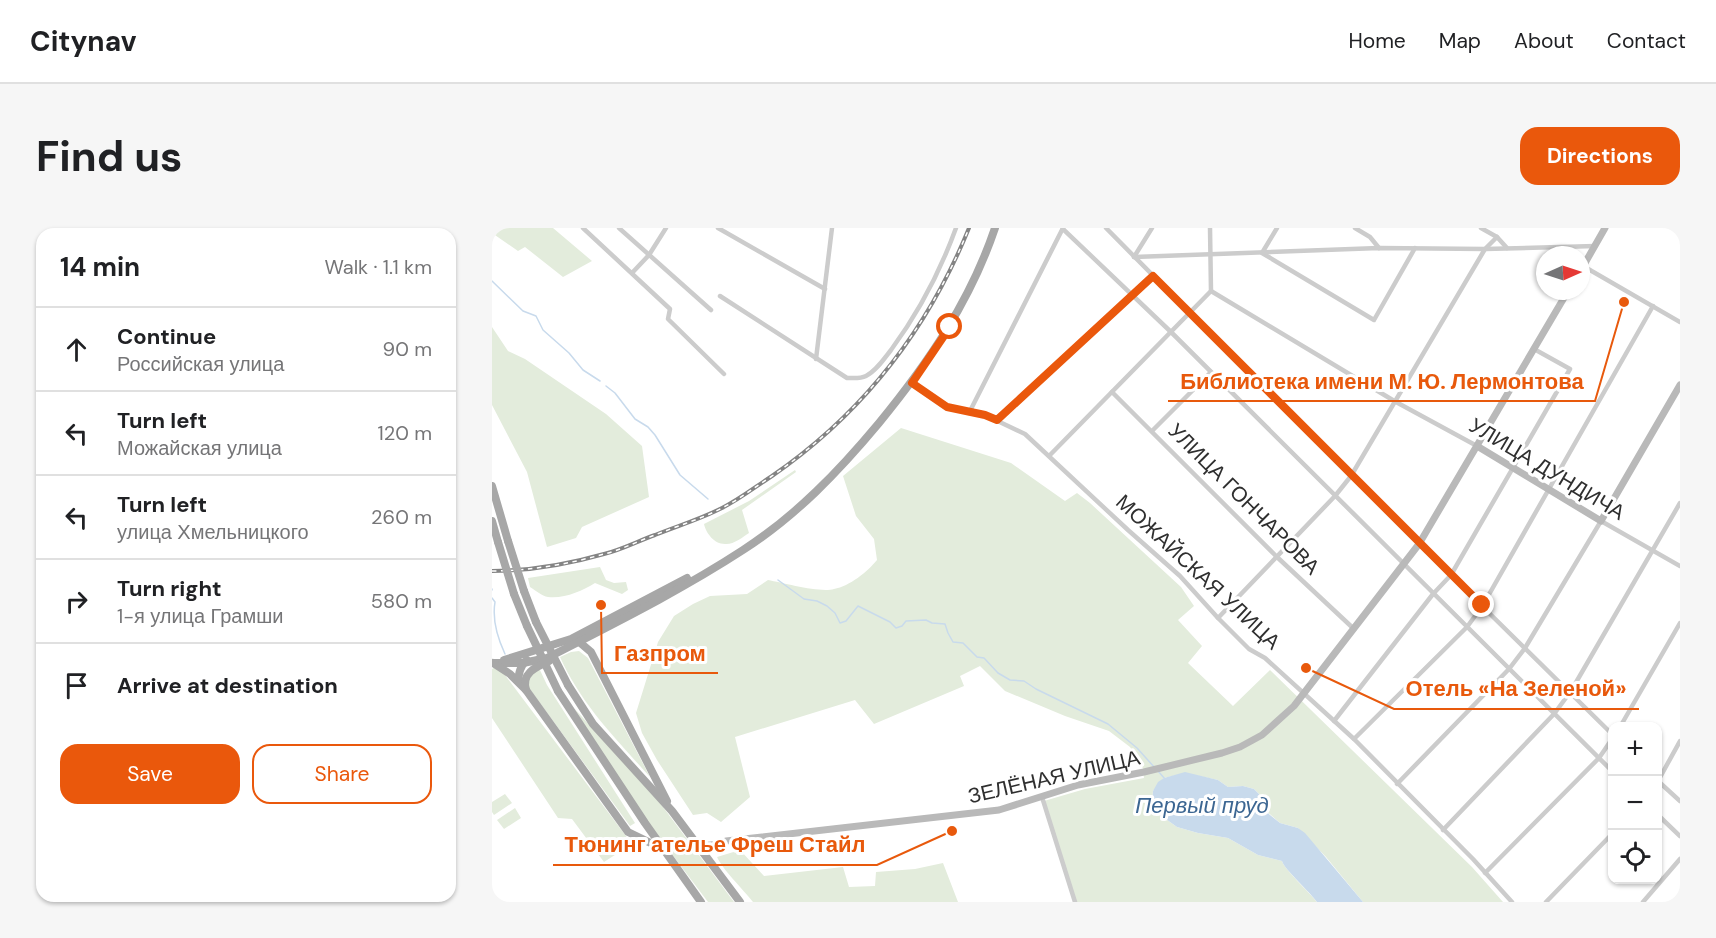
<!DOCTYPE html>
<meta charset="utf-8">
<style>
body{margin:0;font-family:"DM Sans",sans-serif;background:#f6f6f6;color:#202124}
.controls{position:absolute;right:18px;bottom:18px;display:grid;overflow:hidden;border-radius:12px;box-shadow:0 2px 4px #0004}
.controls button{width:54px;height:54px;display:grid;place-items:center;padding:0;border:0;border-bottom:2px solid #e0e0e0;background:#fff;color:#202124;font:30px sans-serif}
.compass{position:absolute;left:1044px;top:18px;width:54px;height:54px;border-radius:50%;background:#fff;box-shadow:0 2px 4px #0004;rotate:87deg}
.stop{position:absolute;width:18px;height:18px;margin:-14px;border:4px solid #ea580c;border-radius:50%;background:#fff}
.stop.end{background:#ea580c;border-color:#fff;box-shadow:0 2px 6px #0008}
.list{margin:0;padding:0;list-style:none}
h2{display:flex;justify-content:space-between;align-items:center;height:78px;margin:0;padding:0 24px;font-size:26px}
h2 small{font-size:20px;font-weight:400;color:#757577}
.list li{display:grid;grid-template-columns:39px 1fr auto;gap:18px;align-items:center;box-sizing:border-box;height:84px;padding:0 24px;border-top:2px solid #e0e0e0}
.list b{display:block;font-size:22px;white-space:nowrap}
.list p{margin:0;font-size:20px;white-space:nowrap;color:#757577}
.list em{font-size:20px;font-style:normal;color:#757577}
.actions{display:flex;gap:12px;padding:18px 24px}
.actions a{flex:1;padding:14px 0;border:2px solid #ea580c;border-radius:18px;text-align:center;font-size:21px;color:#ea580c}
.actions .main{background:#ea580c;color:#fff}
.icon{flex:none;width:33px;height:33px;fill:none;stroke:currentColor;stroke-width:2;stroke-linecap:round;stroke-linejoin:round}
.map{position:relative;flex:none;width:1188px;height:674px;overflow:hidden;border-radius:18px}
header{display:flex;align-items:center;gap:36px;box-sizing:border-box;height:84px;padding:0 30px;background:#fff;border-bottom:2px solid #e0e0e0}
header strong{font-size:28px}
nav{display:flex;gap:33px;margin-inline-start:auto;font-size:21px}
.intro{display:flex;align-items:center;justify-content:space-between;box-sizing:border-box;height:144px;padding:0 36px}
h1{margin:0;font-size:42px}
.button{padding:15px 27px;border-radius:18px;background:#ea580c;color:#fff;font-size:21px;font-weight:700}
main{display:flex;gap:36px;padding:0 36px}
aside{flex:1;background:#fff;border-radius:18px;box-shadow:0 2px 4px #0004}
.map>svg:first-child{display:block}
</style>
<header>
<strong>Citynav</strong>
<nav><a>Home</a><a>Map</a><a>About</a><a>Contact</a></nav>
</header>
<div class="intro"><h1>Find us</h1><a class="button">Directions</a></div>
<main>
<aside>
<h2>14 min<small>Walk · 1.1 km</small></h2>
<ul class="list">
<li><svg class="icon" aria-label="ahead" viewBox="0 0 24 24"><path d="M12 20V5M6 11l6-6 6 6"/></svg><div><b>Continue</b><p>Российская улица</p></div><em>90 m</em></li>
<li><svg class="icon" aria-label="left" viewBox="0 0 24 24"><path d="M17 20v-9H6M10 6l-5 5 5 5"/></svg><div><b>Turn left</b><p>Можайская улица</p></div><em>120 m</em></li>
<li><svg class="icon" aria-label="left" viewBox="0 0 24 24"><path d="M17 20v-9H6M10 6l-5 5 5 5"/></svg><div><b>Turn left</b><p>улица Хмельницкого</p></div><em>260 m</em></li>
<li><svg class="icon" aria-label="right" viewBox="0 0 24 24"><path d="M7 20v-9h11M14 6l5 5-5 5"/></svg><div><b>Turn right</b><p>1-я улица Грамши</p></div><em>580 m</em></li>
<li><svg class="icon" aria-label="arrive" viewBox="0 0 24 24"><path d="M6 21V4h12l-3 4 3 4H6"/></svg><div><b>Arrive at destination</b></div></li>
</ul>
<div class="actions"><a class="main">Save</a><a>Share</a></div>
</aside>
<div class="map">
<svg width="1188" height="674" viewBox="0 0 1188 674">
<rect width="100%" height="100%" fill="#fff"/>
<!-- green -->
<g fill="#e3ecdc">
<polygon points="0,0 61,0 100,33 71,49 33,19 26,23 0,5"/>
<polygon points="0,99 16,123 33,131 114,186 150,218 157,269 90,299 84,310 55,319 35,244 0,177"/>
<path d="M409,200L519,235L573,273L585,265L598,275L689,359L702,378L686,392L710,418L696,435L741,478L778,442L980,639L1011,674H871L834,629L806,600L788,595L772,581L767,566L762,561L751,558L736,559L726,552L693,545L672,550L661,563L660,575L664,584L685,599L706,605L736,610L766,627L790,633C792,641 818,665 825,674H582L552,573L593,561L652,550L650,536L638,519L617,503L573,488L513,463L488,438L468,448L472,458L382,496L363,472L243,509L258,569L229,594L215,585L201,587L165,532L150,505L144,485L166,414L182,388L201,376L218,368L255,366L276,352C292,355 328,365 342,361C358,358 375,344 385,332L382,311L364,288L351,248Z"/>
<path d="M303,242L304,244L250,282L257,305C251,309 241,317 233,316C222,316 214,305 212,296L257,273Z"/>
<path d="M108,339L114,352L122,355L134,354L136,362L130,366L103,355C90,363 72,371 56,369C50,368 43,362 38,359L36,350Z"/>
<path d="M87,423L96,430L158,549C124,511 89,476 68,429L79,424Z"/>
<polygon points="3,439 10,443 140,616 112,634 80,591 66,590 0,490 0,441"/>
<polygon points="47,440 55,457 143,595 138,598 37,460 37,450"/>
<polygon points="82,480 168,575 242,674 216,674 139,572"/>
<polygon points="13,566 20,575 2,587 0,584 0,574"/>
<polygon points="23,580 29,590 12,601 5,592"/>
<path d="M248,622L272,648L351,639L357,659L383,658L384,644L423,641L451,635L466,674H261C250,660 231,642 225,629Z"/>
</g>
<!-- water -->
<path fill="#c8daec" d="M693,544L726,552L736,559L751,558L762,561L767,566L772,581L778,587L788,595L806,600L813,605L871,674H825C818,664 792,641 790,633L766,627L736,610L706,605L685,599L664,584L660,575L661,563L666,554L672,550Z"/>
<g fill="none" stroke-linecap="round" stroke-linejoin="round">
<!-- stream -->
<g stroke="#c8daec" stroke-width="1.5">
<polyline points="0,53 31,83 44,88 51,102 77,125 91,142 108,153"/>
<polyline points="114,158 123,165 143,191 156,199 163,207 188,247 216,271"/>
<polyline points="286,352 312,371 325,373 335,378 343,385 348,395 354,393 366,378 398,394 404,400 410,398 414,393 434,392 440,395 453,396 456,405 461,414 471,415 485,429 492,430 506,445 518,452 532,453 544,461 616,496 645,520 663,540"/>
<polyline points="0,361 0,362"/>
<path d="M0,370L3,374C0,392 5,409 13,426"/>
<polyline points="666,543 673,551"/>
</g>
<!-- street -->
<g stroke="#ccc" stroke-width="4.5">
<polyline points="91,0 178,81 176,91 232,146"/>
<polyline points="127,0 219,82"/>
<polyline points="226,0 333,61"/>
<polyline points="614,0 927,316 1120,506"/>
<polyline points="785,0 770,25 882,92 923,20"/>
<polyline points="863,0 878,9 887,20"/>
<polyline points="989,0 1005,9 1015,20"/>
<polyline points="571,1 679,104 1120,543"/>
<polyline points="642,29 887,20 993,21 1103,18"/>
<polyline points="642,29 660,0"/>
<polyline points="1091,38 1188,94"/>
<polyline points="140,45 157,27 174,0"/>
<polyline points="719,63 904,174 985,218"/>
<path d="M228,68L355,150C362,150 368,151 374,148C384,143 392,131 399,122C427,84 448,44 464,0"/>
<polyline points="324,131 340,0"/>
<polyline points="420,155 455,179 493,187 533,206 636,302 688,348 726,390 757,421 773,430 862,511 981,631 1020,674"/>
<polyline points="620,164 785,329 862,401"/>
<polyline points="477,185 571,0"/>
<polyline points="505,192 661,48"/>
<polyline points="660,203 719,144"/>
<polyline points="558,227 719,63 718,0"/>
<polyline points="726,390 843,268 859,248 993,21 1005,9"/>
<polyline points="842,493 941,366 959,347 1078,141 1042,121"/>
<polyline points="1128,499 1188,395"/>
<polyline points="862,511 975,399 991,377 1161,78"/>
<polyline points="1166,553 1188,513"/>
<polyline points="1166,553 1188,573"/>
<polyline points="905,556 1017,441 1033,420 1109,293 1188,338"/>
<polyline points="550,569 583,674"/>
<polyline points="1166,587 1188,608"/>
<polyline points="951,602 1062,486 1079,463 1188,275"/>
<polyline points="993,645 1107,530 1120,511"/>
<polyline points="1054,674 1120,606"/>
<polyline points="1151,674 1188,631"/>
</g>
<!-- secondary -->
<g stroke="#b9b9b9" stroke-width="7">
<polyline points="1089,42 1113,0"/>
<polyline points="985,218 1109,293 1188,157"/>
<path d="M204,615C214,619 223,617 234,613L507,582L586,557L652,544L730,525L748,519L770,507L802,478L927,316L1076,63"/>
</g>
<!-- primary -->
<g stroke="#a7a7a7" stroke-width="8">
<polyline points="0,258 16,313"/>
<polyline points="0,293 6,314"/>
<polyline points="32,363 44,394"/>
<polyline points="22,366 35,398"/>
<polyline points="85,412 99,424 175,573"/>
<polyline points="12,432 79,411 195,350"/>
<path d="M0,435H31L55,430C121,396 188,363 251,322C304,288 347,243 387,195C436,135 478,74 503,0"/>
<polyline points="1,435 18,446 34,462 136,604 171,621"/>
<path d="M26,453C27,445 28,438 35,432"/>
<polyline points="76,457 101,496 180,583 248,674"/>
<path d="M34,462C29,446 43,439 57,433"/>
<polyline points="66,463 153,595 209,674"/>
</g>
<defs>
<path id="rail" d="M0,343C37,343 77,336 112,326C129,322 146,313 163,307C185,298 209,291 230,280C248,271 263,259 280,248C370,186 436,101 477,0"/>
</defs>
<!-- rail casing -->
<use href="#rail" stroke="#848484" stroke-width="4"/>
<!-- rail -->
<use href="#rail" stroke="#fff" stroke-width="1.5" stroke-dasharray="4.5" stroke-linecap="butt"/>
<!-- primary-bridge -->
<g stroke="#a7a7a7" stroke-width="8">
<polyline points="16,313 32,363"/>
<polyline points="6,314 22,366"/>
<polyline points="44,394 76,457"/>
<polyline points="35,398 66,463"/>
</g>
</g>
<g fill="none" stroke-linecap="round" stroke-linejoin="round">
<!-- route -->
<polyline stroke="#ea580c" stroke-width="8" points="458,99 420,155 455,179 493,187 505,192 661,48 990,377"/>
</g>
<g text-anchor="middle" stroke-width="6" stroke-linejoin="round" paint-order="stroke">
<!-- street labels -->
<g font-size="21" fill="#2f2f2f" stroke="#fff">
<text transform="translate(1055 241) rotate(31)" y="7">УЛИЦА ДУНДИЧА</text>
<text transform="translate(752 271) rotate(45)" y="7">УЛИЦА ГОНЧАРОВА</text>
<text transform="translate(706 344) rotate(43)" y="7">МОЖАЙСКАЯ УЛИЦА</text>
<text transform="translate(562 549) rotate(-13)" y="7">ЗЕЛЁНАЯ УЛИЦА</text>
</g>
<!-- water labels -->
<g font-size="22" font-style="italic" fill="#3c6692" stroke="#fff">
<text x="710" y="585">Первый пруд</text>
</g>
</g>
<!-- callouts -->
<path fill="none" stroke="#e8590c" stroke-width="2" d="M1132 74L1103 173H676M109 377L110 445H226M814 440L902 481H1147M460 603L385 637H61"/>
<g fill="#e8590c" stroke="#fff" stroke-width="2">
<circle cx="1132" cy="74" r="6"/>
<circle cx="109" cy="377" r="6"/>
<circle cx="814" cy="440" r="6"/>
<circle cx="460" cy="603" r="6"/>
</g>
<g font-size="22" text-anchor="middle" font-weight="bold" fill="#e8590c" stroke="#fff" stroke-width="6" stroke-linejoin="round" paint-order="stroke">
<text x="890" y="161">Библиотека имени М. Ю. Лермонтова</text>
<text x="168" y="433">Газпром</text>
<text x="1024" y="468">Отель «На Зеленой»</text>
<text x="223" y="624">Тюнинг ателье Фреш Стайл</text>
</g>
</svg>
<div class="controls">
<button>+</button>
<button>−</button>
<button><svg class="icon" aria-label="locate" viewBox="0 0 24 24"><circle cx="12" cy="12" r="6"/><path d="M12 2v4M12 18v4M2 12h4M18 12h4"/></svg></button>
</div>
<svg class="compass" viewBox="-18 -18 36 36"><path d="M0-13l5 13h-10z" fill="#e53935"/><path d="M0 13l5-13h-10z" fill="#757577"/></svg>
<div class="stop" style="left:458px;top:99px"></div>
<div class="stop end" style="left:990px;top:377px"></div>
</div>
</main>
